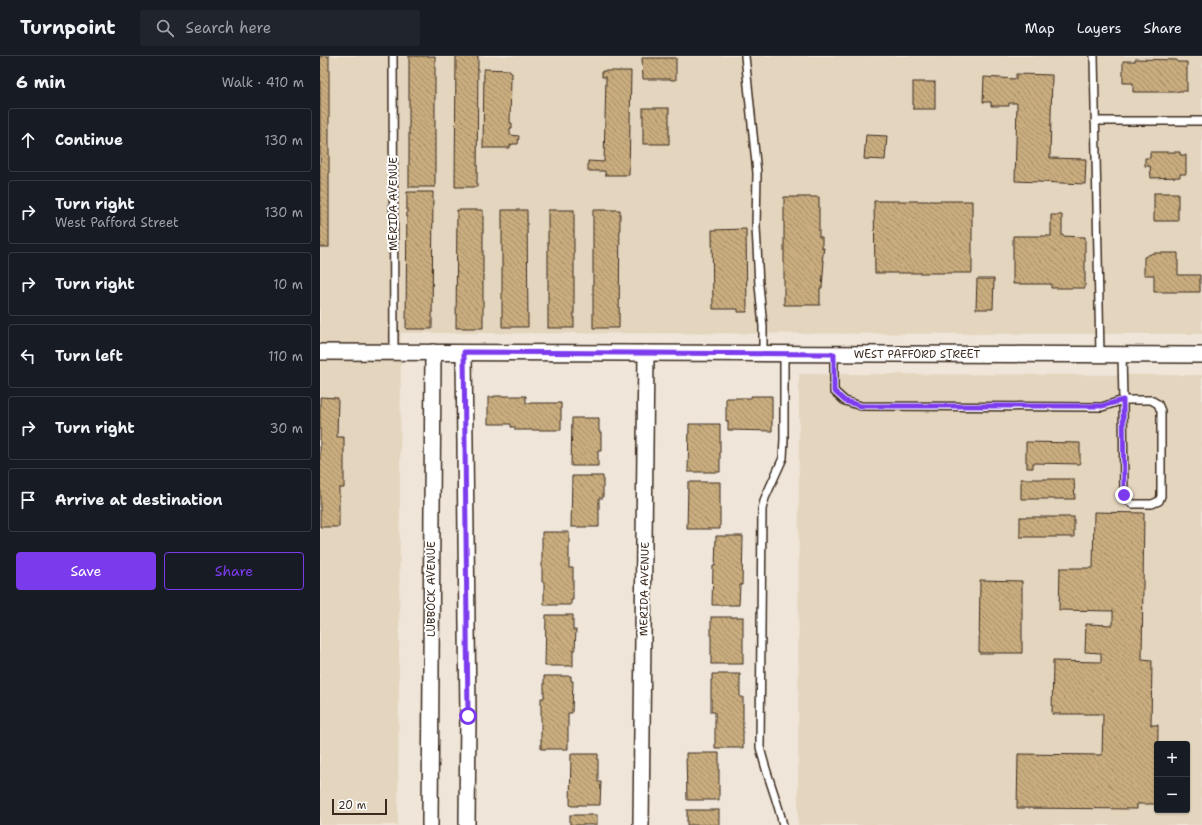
<!DOCTYPE html>
<meta charset="utf-8">
<style>
body{margin:0;font-family:"Shantell Sans",sans-serif;background:#20242c;color:#f1f3f6}
.controls{position:absolute;right:12px;bottom:12px;display:grid;overflow:hidden;border-radius:4px;box-shadow:0 1px 3px #0004}
.controls button{width:36px;height:36px;display:grid;place-items:center;padding:0;border:0;border-bottom:1px solid #363941;background:#171b24;color:#f1f3f6;font:20px sans-serif}
.scale{position:absolute;left:12px;bottom:10px;width:55px;box-sizing:border-box;padding-left:4px;border:2px solid #3b2a1e;border-top:0;font-size:11px;line-height:14px;white-space:nowrap;color:#3b2a1e;-webkit-text-stroke:3px #fff;paint-order:stroke}
.stop{position:absolute;width:12px;height:12px;margin:-9px;border:3px solid #7c3aed;border-radius:50%;background:#fff}
.stop.end{background:#7c3aed;border-color:#fff;box-shadow:0 1px 4px #0008}
.list{margin:0;padding:0;list-style:none}
h2{display:flex;justify-content:space-between;align-items:center;height:52px;margin:0;padding:0 16px;font-size:17px}
h2 small{font-size:13px;font-weight:400;color:#9ea1a6}
.list li{display:grid;grid-template-columns:26px 1fr auto;gap:12px;align-items:center;box-sizing:border-box;height:64px;margin:0 8px 8px;padding:0 8px;border:1px solid #363941;border-radius:4px}
.list b{display:block;font-size:15px;white-space:nowrap}
.list p{margin:0;font-size:13px;white-space:nowrap;color:#9ea1a6}
.list em{font-size:13px;font-style:normal;color:#9ea1a6}
.actions{display:flex;gap:8px;padding:12px 16px}
.actions a{flex:1;padding:9px 0;border:1px solid #7c3aed;border-radius:4px;text-align:center;font-size:14px;color:#7c3aed}
.actions .main{background:#7c3aed;color:#fff}
.icon{flex:none;width:22px;height:22px;fill:none;stroke:currentColor;stroke-width:2;stroke-linecap:round;stroke-linejoin:round}
.map{position:relative;flex:none;width:882px;height:769px;overflow:hidden}
header{display:flex;align-items:center;gap:24px;box-sizing:border-box;height:56px;padding:0 20px;background:#171b24;border-bottom:1px solid #363941}
header strong{font-size:19px}
nav{display:flex;gap:22px;margin-inline-start:auto;font-size:14px}
.search{width:280px;height:36px;background:#20242c;display:flex;align-items:center;gap:10px;box-sizing:border-box;padding:0 14px;border-radius:4px;color:#9ea1a6;font-size:15px}
main{display:flex}
aside{flex:1;background:#171b24}
.map>svg:first-child{display:block}
</style>
<header>
<strong>Turnpoint</strong>
<div class="search"><svg class="icon" aria-label="search" viewBox="0 0 24 24"><circle cx="10" cy="10" r="6"/><path d="M15 15l6 6"/></svg>Search here</div>
<nav><a>Map</a><a>Layers</a><a>Share</a></nav>
</header>
<main>
<aside>
<h2>6 min<small>Walk · 410 m</small></h2>
<ul class="list">
<li><svg class="icon" aria-label="ahead" viewBox="0 0 24 24"><path d="M12 20V5M6 11l6-6 6 6"/></svg><div><b>Continue</b></div><em>130 m</em></li>
<li><svg class="icon" aria-label="right" viewBox="0 0 24 24"><path d="M7 20v-9h11M14 6l5 5-5 5"/></svg><div><b>Turn right</b><p>West Pafford Street</p></div><em>130 m</em></li>
<li><svg class="icon" aria-label="right" viewBox="0 0 24 24"><path d="M7 20v-9h11M14 6l5 5-5 5"/></svg><div><b>Turn right</b></div><em>10 m</em></li>
<li><svg class="icon" aria-label="left" viewBox="0 0 24 24"><path d="M17 20v-9H6M10 6l-5 5 5 5"/></svg><div><b>Turn left</b></div><em>110 m</em></li>
<li><svg class="icon" aria-label="right" viewBox="0 0 24 24"><path d="M7 20v-9h11M14 6l5 5-5 5"/></svg><div><b>Turn right</b></div><em>30 m</em></li>
<li><svg class="icon" aria-label="arrive" viewBox="0 0 24 24"><path d="M6 21V4h12l-3 4 3 4H6"/></svg><div><b>Arrive at destination</b></div></li>
</ul>
<div class="actions"><a class="main">Save</a><a>Share</a></div>
</aside>
<div class="map">
<svg width="882" height="769" viewBox="0 0 882 769">
<defs>
<pattern id="building-back-hatch" width="6" height="6" patternUnits="userSpaceOnUse"><rect width="6" height="6" fill="#c9ad7f"/><path d="M-1 5l2 2M0 0l6 6M5-1l2 2" fill="none" stroke="#a48d67"/></pattern>
</defs>
<rect width="100%" height="100%" fill="#efe6d9"/>
<filter id="ink" filterUnits="userSpaceOnUse"><feTurbulence type="fractalNoise" baseFrequency=".025" numOctaves="2"/><feDisplacementMap in="SourceGraphic" scale="8" xChannelSelector="R" yChannelSelector="G"/><feConvolveMatrix kernelMatrix="1 2 1 2 8 2 1 2 1" color-interpolation-filters="sRGB"/></filter>
<g filter="url(#ink)">
<!-- built -->
<g fill="#e4d5be" fill-rule="evenodd">
<polygon points="0,0 882,0 882,278 81,277 78,769 0,769"/>
<path d="M479,318L882,319V769H478ZM837,688H867V754H837Z"/>
</g>
<!-- building -->
<g fill="url(#building-back-hatch)" stroke="#3b2a1e">
<rect x="0" y="0" width="9" height="191"/>
<rect x="89" y="0" width="26" height="131"/>
<polygon points="136,0 158,0 157,131 135,131"/>
<polygon points="322,2 356,2 356,24 351,24 351,23 323,23"/>
<polygon points="815,3 857,4 857,6 867,6 867,35 858,35 857,36 813,36 813,27 803,27 803,5 815,5"/>
<polygon points="164,13 190,14 190,17 192,17 192,22 191,22 190,67 192,67 192,72 190,72 190,79 199,80 198,88 192,88 192,89 190,89 190,92 163,92"/>
<polygon points="282,15 311,15 309,119 285,119 285,115 268,115 268,105 284,106 286,21 282,21"/>
<polygon points="696,18 732,19 730,102 766,103 765,128 695,125 697,47 689,47 689,50 671,50 671,46 663,46 664,21 696,23"/>
<rect x="593" y="26" width="22" height="27"/>
<rect x="323" y="52" width="26" height="36"/>
<polygon points="546,79 567,80 565,104 544,103"/>
<polygon points="830,96 860,96 860,99 866,99 866,118 860,118 860,121 831,122 830,110 825,110 825,102 830,102"/>
<polygon points="87,136 113,136 112,273 86,273"/>
<rect x="834" y="137" width="24" height="28"/>
<polygon points="464,141 499,141 499,181 502,181 502,192 504,192 502,205 504,205 502,232 500,232 500,249 464,249"/>
<polygon points="554,145 652,145 652,217 555,217"/>
<polygon points="137,154 163,154 163,272 136,272"/>
<polygon points="182,154 207,154 208,271 182,271"/>
<rect x="228" y="154" width="26" height="118"/>
<polygon points="273,154 300,154 299,272 273,272"/>
<polygon points="731,159 742,159 742,180 765,181 765,232 731,232 731,228 693,228 693,180 731,180"/>
<polygon points="426,173 427,256 418,256 418,253 393,253 392,174"/>
<polygon points="833,197 858,197 858,219 880,219 880,236 834,236 834,219 824,219 824,201"/>
<polygon points="657,223 674,223 673,253 656,253"/>
<polygon points="174,340 206,340 206,347 241,347 241,374 195,374 195,371 191,371 191,368 168,368 168,341 174,341"/>
<polygon points="431,340 452,340 452,375 408,374 408,365 406,365 406,342 431,342"/>
<polygon points="0,341 18,342 17,381 24,381 24,432 19,432 19,471 0,471"/>
<polygon points="252,362 279,362 279,376 281,376 281,395 278,395 278,410 251,410"/>
<polygon points="369,368 400,368 400,416 368,416"/>
<polygon points="706,386 760,387 760,408 713,407 713,412 707,412 707,406 706,406"/>
<polygon points="252,420 283,420 283,442 279,442 279,471 251,471"/>
<polygon points="701,423 754,423 755,443 701,443"/>
<polygon points="368,426 400,426 400,473 367,473"/>
<polygon points="774,456 824,457 822,604 832,605 831,669 838,669 837,748 817,748 817,753 697,752 698,698 782,699 783,658 732,658 733,605 781,606 781,597 765,596 766,568 793,569 793,555 739,554 740,512 773,512"/>
<rect x="700" y="461" width="54" height="20"/>
<polygon points="222,476 249,476 249,512 253,512 253,544 251,544 251,549 224,549 224,526 222,526"/>
<polygon points="396,480 423,480 422,529 420,529 419,549 392,549 393,510 395,510"/>
<polygon points="660,524 702,525 702,597 659,597"/>
<polygon points="226,559 253,559 253,574 256,574 255,594 253,594 253,610 225,610"/>
<rect x="391" y="561" width="32" height="47"/>
<polygon points="392,618 420,618 420,641 423,641 423,692 395,692 395,656 391,656 391,624 392,624"/>
<polygon points="224,620 251,620 251,625 253,625 252,657 248,657 248,693 221,693 221,642 224,642"/>
<polygon points="366,697 399,697 399,744 367,744"/>
<polygon points="251,698 278,698 278,726 281,726 280,749 258,749 258,750 251,750 250,748"/>
<rect x="367" y="754" width="32" height="15"/>
<rect x="250" y="759" width="27" height="10"/>
</g>
<g fill="none" stroke-linecap="round" stroke-linejoin="round">
<defs>
<g id="lane">
<polyline points="73,0 74,296"/>
<polyline points="425,0 437,117 436,171 439,229 443,271 443,298"/>
<polyline points="774,0 780,299"/>
<polyline points="775,65 882,65"/>
<polyline points="514,298 514,335 525,345 541,350 782,351 803,344 802,299"/>
<polygon points="803,344 831,344 838,348 841,355 841,440 839,445 832,448 813,448 807,444 804,439"/>
<path d="M463,769C457,742 446,718 440,691L442,453L445,442L463,402L464,383V298"/>
</g>
<g id="street">
<polyline points="0,296 882,299"/>
<polyline points="144,297 148,660 147,769"/>
<polyline points="110,769 113,296"/>
<polyline points="321,769 326,297"/>
</g>
</defs>
<!-- lane casing -->
<use href="#lane" stroke="#3b2a1e" stroke-width="10"/>
<!-- street casing -->
<use href="#street" stroke="#3b2a1e" stroke-width="18"/>
<!-- lane -->
<use href="#lane" stroke="#fff" stroke-width="7"/>
<!-- street -->
<use href="#street" stroke="#fff" stroke-width="15"/>
</g>
</g>
<g fill="none" stroke-linecap="round" stroke-linejoin="round" filter="url(#ink)">
<!-- route -->
<polyline stroke="#7c3aed" stroke-width="5" points="148,660 144,296 514,298 514,335 525,345 541,350 782,350 803,344 804,439"/>
</g>
<g text-anchor="middle" stroke-width="4" stroke-linejoin="round" paint-order="stroke">
<!-- street labels -->
<g font-size="11" fill="#3b2a1e" stroke="#fff">
<text transform="translate(73 148) rotate(-90)" y="4">MERIDA AVENUE</text>
<text x="597" y="302">WEST PAFFORD STREET</text>
<text transform="translate(111 533) rotate(-90)" y="4">LUBBOCK AVENUE</text>
<text transform="translate(324 533) rotate(-89)" y="4">MERIDA AVENUE</text>
</g>
</g>
</svg>
<div class="controls">
<button>+</button>
<button>−</button>
</div>
<div class="scale">20 m</div>
<div class="stop" style="left:148px;top:660px"></div>
<div class="stop end" style="left:804px;top:439px"></div>
</div>
</main>
